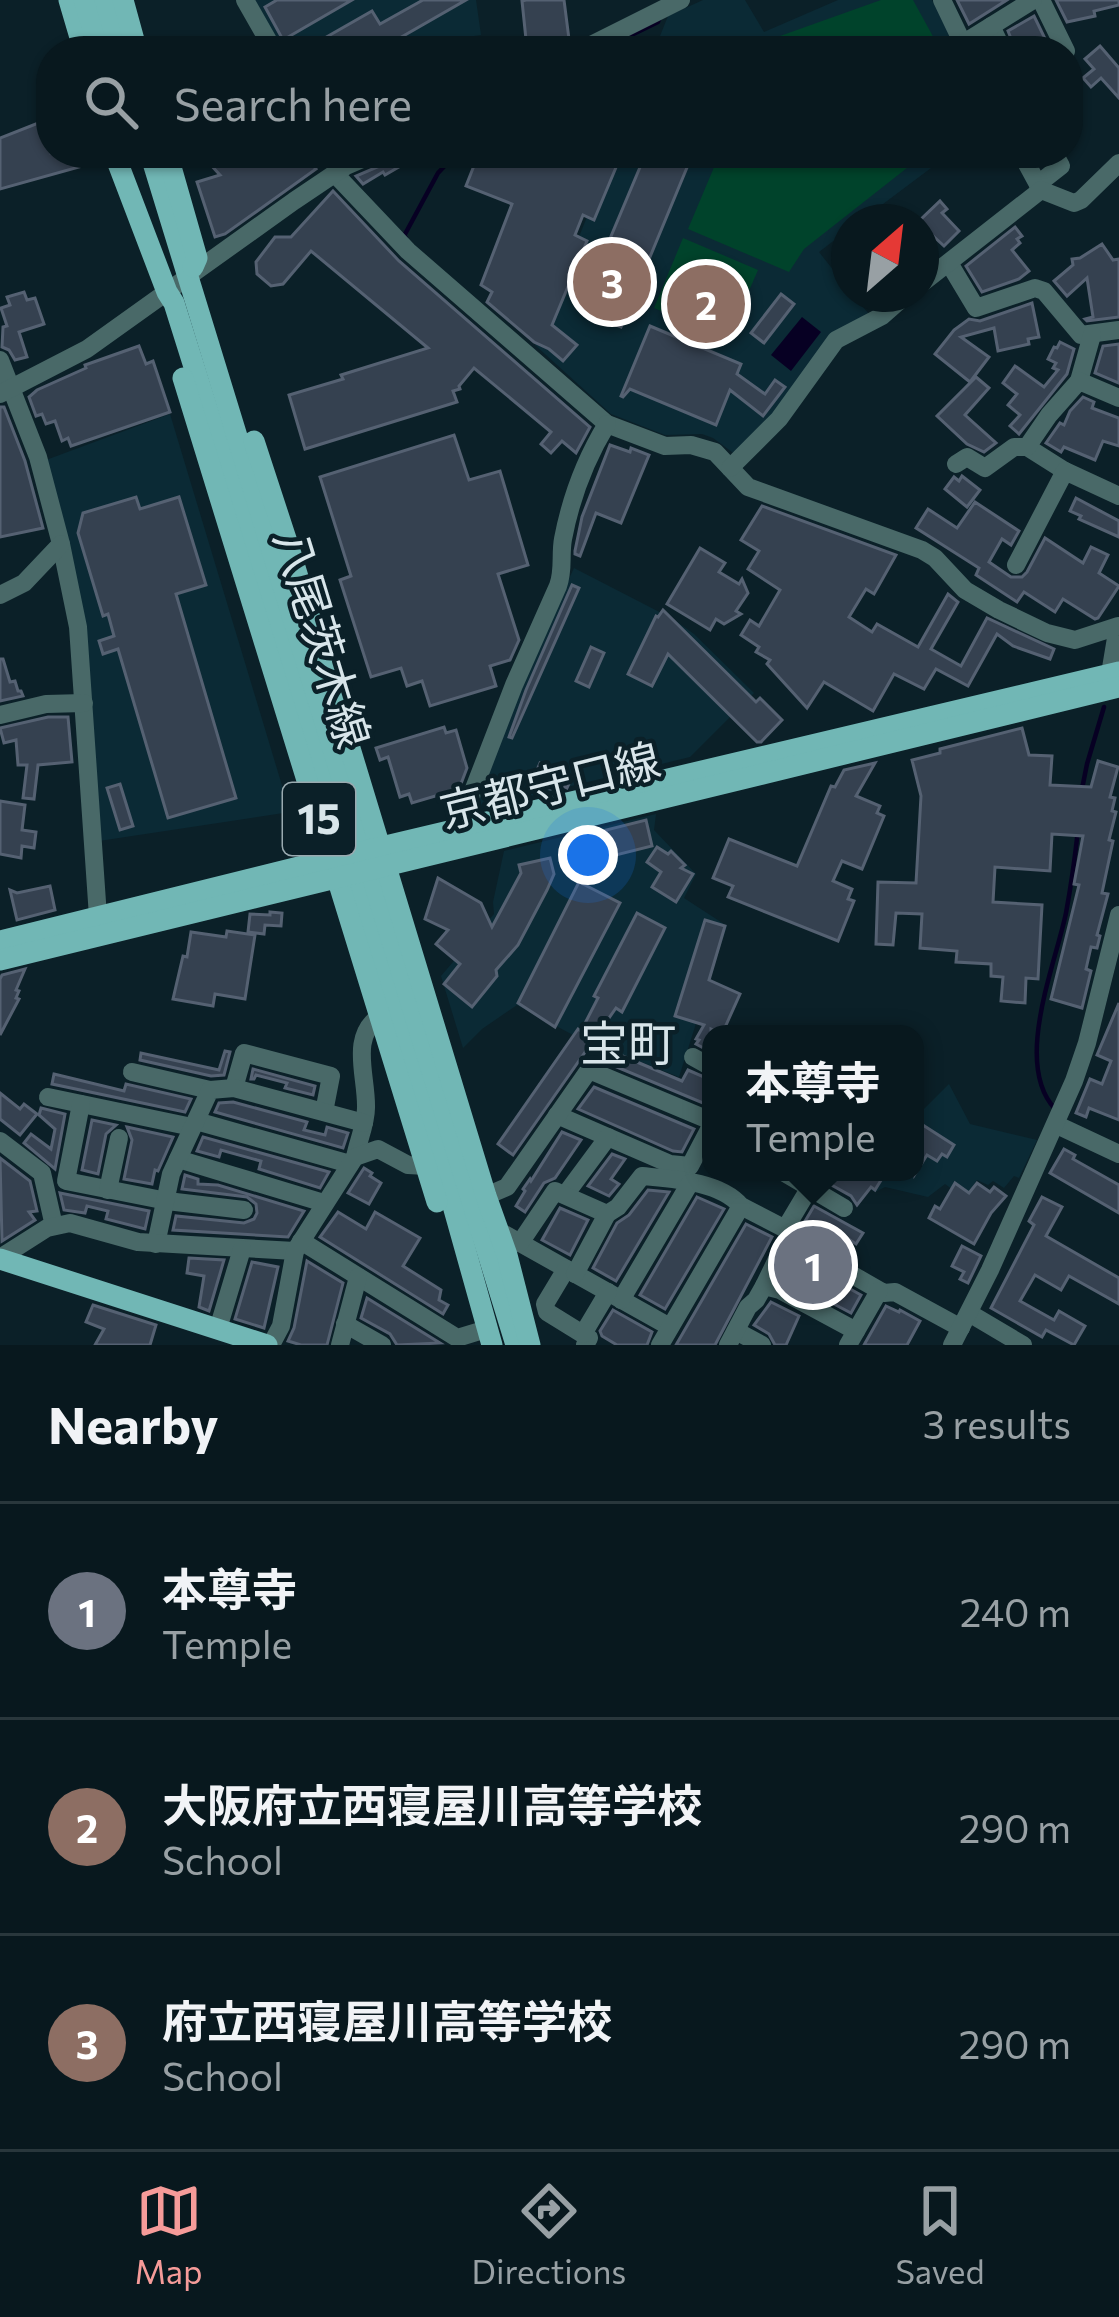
<!DOCTYPE html>
<meta charset="utf-8">
<style>
body{margin:0;font-family:Commissioner,"Noto Sans JP",sans-serif;background:#112127;color:#f1f3f6}
.compass{position:absolute;left:831px;top:204px;width:108px;height:108px;border-radius:50%;background:#08181e;box-shadow:0 3px 9px #0004;rotate:28deg}
.you{position:absolute;left:588px;top:855px;width:42px;height:42px;margin:-30px;border:9px solid #fff;border-radius:50%;background:#1a73e8;box-shadow:0 0 0 18px #1a73e833}
.badge{display:grid;place-items:center;width:78px;height:78px;border-radius:50%;background:#f59b99;color:#fff;font-size:39px;font-weight:700}
.pin{position:absolute;translate:-50% -50%;border:6px solid #fff;box-shadow:0 3px 12px #0006}
.popup{position:absolute;left:702px;top:1025px;width:222px;height:156px;box-sizing:border-box;display:grid;place-content:center;border-radius:24px;background:#08181e;filter:drop-shadow(0 3px 9px #0005);font-size:39px;white-space:nowrap;color:#98a0a4}
.popup b{font-size:45px;color:#f1f3f6}
.popup::after{content:'';position:absolute;left:50%;top:100%;margin-left:-24px;border:24px solid transparent;border-top-color:#08181e}
.list{margin:0;padding:0;list-style:none}
h2{display:flex;justify-content:space-between;align-items:center;height:156px;margin:0;padding:0 48px;font-size:51px}
h2 small{font-size:39px;font-weight:400;color:#98a0a4}
.list li{display:grid;grid-template-columns:78px 1fr auto;gap:36px;align-items:center;box-sizing:border-box;height:216px;padding:0 48px;border-top:3px solid #29373c}
.list b{display:block;font-size:45px;white-space:nowrap}
.list p{margin:0;font-size:39px;white-space:nowrap;color:#98a0a4}
.list em{font-size:39px;font-style:normal;color:#98a0a4}
.icon{flex:none;width:66px;height:66px;fill:none;stroke:currentColor;stroke-width:2;stroke-linecap:round;stroke-linejoin:round}
.map{position:relative;flex:none;width:1119px;height:1345px;overflow:hidden}
.search{position:absolute;background:#08181e;box-shadow:0 3px 9px #0004;left:36px;right:36px;top:36px;height:132px;display:flex;align-items:center;gap:30px;box-sizing:border-box;padding:0 42px;border-radius:48px;color:#98a0a4;font-size:45px}
.sheet{height:804px;background:#08181e}
nav{display:flex;justify-content:space-around;align-items:center;box-sizing:border-box;height:168px;border-top:3px solid #29373c;background:#08181e;font-size:33px;color:#98a0a4}
nav a{display:grid;justify-items:center;gap:6px}
nav .on{color:#f59b99}
.map>svg:first-child{display:block}
</style>
<div class="map">
<svg width="1119" height="1345" viewBox="0 0 1119 1345">
<rect width="100%" height="100%" fill="#0b2028"/>
<!-- built -->
<g fill="#0b2a35">
<polygon points="252,0 476,0 481,35 397,47 396,51 281,51"/>
<polygon points="703,0 745,0 764,32 838,0 932,0 958,51 654,51 668,16"/>
<polygon points="613,153 951,153 859,222 849,222 849,229 819,252 849,290 849,294 852,294 869,314 736,455 713,438 702,434 665,435 611,414 535,345"/>
<polygon points="170,414 290,812 99,841 46,460"/>
<polygon points="574,568 673,619 694,634 754,693 690,757 473,810 521,682"/>
<polygon points="656,814 654,830 696,874 684,898 727,926 679,1077 573,1035 517,1005 482,1029 463,1048 441,976 494,914 493,902 504,851"/>
<polygon points="949,1084 970,1124 1037,1140 1019,1178 1014,1176 1004,1188 993,1181 988,1185 977,1180 964,1198 945,1184 928,1197 885,1187 875,1192 843,1172 915,1172 915,1118"/>
</g>
<!-- green -->
<g fill="#00432b">
<polygon points="881,0 913,0 941,51 762,51 766,41"/>
<polygon points="720,153 926,153 804,249 789,272 688,229"/>
<polygon points="683,238 758,270 728,339 654,308"/>
</g>
<!-- water -->
<polygon fill="#070023" points="802,317 821,332 791,371 771,355"/>
<g fill="none" stroke-linecap="round" stroke-linejoin="round">
<!-- stream -->
<g stroke="#070023" stroke-width="4.5">
<polyline points="615,43 658,22 660,17"/>
<polyline points="406,238 404,236 438,173 457,153"/>
<polyline points="1082,789 1087,764 1104,707"/>
<path d="M1055,1109C1013,1064 1055,966 1066,913C1071,886 1075,857 1078,830"/>
</g>
</g>
<!-- building -->
<g fill="#354150" stroke="#556172" stroke-width="3">
<polygon points="277,0 352,0 283,40 265,7"/>
<polygon points="423,0 466,0 377,51 302,51 372,11 380,24"/>
<polygon points="526,0 564,0 569,39 551,40 552,49 527,49 522,1"/>
<polygon points="957,0 1007,0 969,24"/>
<polygon points="1056,0 1119,0 1119,5 1094,11 1095,16 1067,22"/>
<polygon points="1034,16 1051,51 1016,51 1008,31"/>
<polygon points="1100,46 1119,68 1119,98 1101,78 1091,87 1083,78 1094,69 1085,59"/>
<polygon points="51,118 51,153 75,153 79,167 0,189 0,138"/>
<polygon points="200,153 248,153 253,160 262,153 327,153 312,164 316,169 225,234 215,237 197,182 220,175"/>
<polygon points="393,153 423,153 385,175 383,172 363,184 356,176 382,165"/>
<polygon points="479,153 622,153 594,220 583,215 575,235 587,241 552,325 577,345 563,361 549,349 534,342 487,302 492,292 481,285 512,204 466,186"/>
<polygon points="646,153 693,153 621,327 580,310"/>
<polygon points="333,191 399,261 590,427 576,453 562,441 551,453 541,444 551,432 474,368 459,386 460,389 453,391 457,402 305,449 289,395 343,379 341,375 428,348 311,251 283,284 271,286 257,274 256,262 275,237 291,237"/>
<polygon points="940,201 947,209 942,213 959,231 944,246 918,222"/>
<polygon points="1015,227 1022,236 1017,239 1020,243 1012,250 1029,271 1019,279 982,292 966,266"/>
<polygon points="1102,244 1113,260 1119,259 1119,317 1087,321 1085,319 1093,317 1087,278 1067,296 1054,281 1073,265 1072,259 1080,258"/>
<polygon points="24,292 27,300 35,298 44,324 19,332 27,357 15,360 9,350 2,347 3,327 7,326 1,308 10,305 7,297"/>
<polygon points="781,294 794,304 764,343 751,333"/>
<polygon points="1032,303 1039,337 1028,339 1029,344 998,351 994,328 961,337 989,357 970,382 935,354 954,330 969,319 980,321"/>
<polygon points="650,326 741,364 737,374 765,394 775,380 785,387 763,416 730,390 716,425 630,389 623,397 621,396"/>
<polygon points="1060,342 1074,349 1067,374 1019,434 1010,426 1020,415 1008,405 1017,394 1003,383 1015,366 1044,387 1058,370 1053,368 1056,363 1048,359 1054,347 1057,348"/>
<polygon points="1119,344 1119,383 1095,373 1103,346"/>
<polygon points="139,346 146,364 153,361 170,412 71,446 68,438 62,441 55,421 46,424 42,414 36,416 29,397 37,390 86,368 85,365 88,364"/>
<polygon points="976,377 989,388 965,415 996,443 984,452 967,444 937,416"/>
<polygon points="1083,397 1094,402 1092,408 1119,418 1119,446 1103,441 1095,460 1064,447 1061,452 1046,443 1060,423 1064,425 1070,411"/>
<polygon points="0,407 4,407 25,461 43,528 0,537"/>
<polygon points="454,435 469,480 500,471 528,565 498,574 519,640 510,660 490,666 496,686 430,706 422,681 407,686 401,668 371,677 340,580 351,576 320,477"/>
<polygon points="610,445 630,452 631,448 649,455 621,523 596,513 580,556 575,554 575,551 582,517"/>
<polygon points="962,476 980,490 967,507 945,489 954,477 959,481"/>
<polygon points="136,497 140,509 179,497 206,585 176,594 236,798 168,818 118,649 103,654 99,641 114,636 108,614 103,616 78,533 83,513"/>
<polygon points="1076,498 1119,521 1119,537 1079,519 1081,516 1070,511"/>
<polygon points="975,502 1019,531 1011,545 1002,539 989,562 1011,577 1022,577 1027,572 1045,538 1083,563 1091,547 1108,555 1099,573 1119,586 1098,618 1095,619 1063,599 1055,612 1024,592 1017,602 976,575 979,568 916,528 928,509 957,528"/>
<polygon points="762,506 896,555 874,594 866,589 849,617 872,632 877,624 918,647 948,594 958,602 931,649 961,666 987,618 1054,649 1050,659 1013,646 997,634 968,686 936,669 924,689 894,674 873,711 824,682 807,708 767,664 770,660 756,652 759,647 741,635 750,620 759,626 780,590 748,569 759,551 741,540"/>
<polygon points="700,548 725,563 719,572 739,584 742,579 748,593 736,611 741,614 724,624 716,619 710,630 667,604"/>
<polygon points="572,585 579,588 512,738 509,737 526,690"/>
<polygon points="663,610 756,702 760,698 782,720 761,742 757,742 668,654 652,686 628,674 656,616 658,617"/>
<polygon points="591,647 604,653 589,687 576,681"/>
<polygon points="0,659 3,659 10,682 15,681 18,691 21,691 23,696 0,701"/>
<polygon points="48,717 68,717 72,762 38,765 34,799 23,798 27,765 18,765 16,740 4,743 0,728"/>
<polygon points="444,727 446,733 456,730 467,768 459,789 412,803 409,794 400,797 388,757 380,760 376,748"/>
<polygon points="1022,728 1029,755 1052,756 1050,785 1091,787 1098,761 1118,767 1110,797 1115,798 1112,811 1116,812 1109,840 1113,841 1102,893 1108,894 1097,935 1100,936 1097,948 1091,947 1086,969 1091,971 1082,1008 1051,999 1079,885 1074,884 1083,836 1052,834 1050,871 995,867 993,902 1042,905 1038,979 1026,978 1025,1003 1001,1001 1003,977 991,976 991,964 956,962 957,951 920,948 922,914 896,913 893,945 876,944 878,882 916,883 921,796 912,760 940,753 940,749"/>
<polygon points="540,763 572,777 567,788 559,784 556,790 546,788 542,794 529,788"/>
<polygon points="875,763 856,796 880,806 877,813 884,816 862,869 842,861 833,881 852,889 848,899 854,901 838,941 728,897 733,886 713,878 729,839 797,866 831,786 835,787 844,770"/>
<polygon points="120,784 133,826 120,830 107,788"/>
<polygon points="0,801 25,805 22,830 36,832 34,848 22,846 21,858 0,854"/>
<polygon points="646,820 652,846 612,856 606,830"/>
<polygon points="657,847 668,854 671,851 685,865 681,868 693,874 676,902 652,887 661,872 647,862"/>
<polygon points="550,858 554,874 547,890 518,945 496,970 497,976 472,1007 444,984 460,964 436,944 448,930 425,919 438,878 481,903 492,927 521,873 519,865"/>
<polygon points="579,882 620,903 555,1027 518,1003"/>
<polygon points="50,886 55,910 17,920 10,890 17,893"/>
<polygon points="270,912 282,913 281,926 265,925 264,934 248,932 250,914 270,915"/>
<polygon points="637,913 665,928 622,1012 616,1008 513,1155 498,1144 578,1029 581,1031 598,998 594,996"/>
<polygon points="705,920 725,926 709,980 740,994 722,1034 711,1029 711,1052 696,1044 699,1040 696,1039 704,1025 675,1016"/>
<polygon points="227,931 255,935 245,999 215,994 213,1006 173,999 183,956 187,957 191,932 226,937"/>
<polygon points="25,969 16,990 19,991 16,998 19,999 0,1035 0,979 2,975"/>
<polygon points="1119,1003 1119,1120 1089,1108 1086,1117 1076,1113 1090,1079 1102,1084 1111,1061 1097,1055"/>
<polygon points="606,1049 682,1081 688,1070 711,1080 711,1091 708,1090 703,1103 602,1061"/>
<polygon points="225,1051 230,1052 224,1075 211,1076 140,1060 141,1053 219,1070"/>
<polygon points="253,1069 315,1086 313,1095 285,1088 287,1083 256,1075 254,1079 251,1079"/>
<polygon points="54,1074 124,1091 126,1084 191,1099 185,1112 52,1084"/>
<polygon points="594,1087 694,1129 682,1152 673,1151 578,1109"/>
<polygon points="0,1093 20,1109 24,1104 37,1114 20,1135 0,1119"/>
<polygon points="233,1102 307,1122 304,1130 325,1135 327,1127 348,1133 343,1148 215,1112 219,1103"/>
<polygon points="41,1108 65,1114 55,1169 24,1143 31,1134 51,1149 55,1129 39,1115"/>
<polygon points="92,1120 116,1125 106,1134 98,1174 82,1170"/>
<polygon points="915,1120 954,1145 947,1157 942,1154 937,1161 927,1155 915,1174"/>
<polygon points="127,1127 173,1137 158,1171 155,1170 152,1184 124,1179 132,1140"/>
<polygon points="562,1132 581,1140 555,1178 544,1183 525,1212 516,1206 525,1191 523,1189 530,1179 531,1181"/>
<polygon points="203,1137 329,1172 320,1188 259,1169 261,1161 257,1160 221,1150 219,1157 197,1151"/>
<polygon points="1064,1149 1075,1155 1073,1159 1119,1185 1119,1213 1050,1173"/>
<polygon points="612,1154 625,1159 611,1179 619,1184 609,1196 588,1186"/>
<polygon points="0,1158 30,1181 37,1211 29,1212 35,1220 2,1241"/>
<polygon points="364,1168 372,1173 370,1176 381,1183 369,1204 348,1193"/>
<polygon points="832,1172 886,1172 875,1190 871,1187 857,1205 851,1196 828,1183"/>
<polygon points="185,1175 198,1179 198,1184 218,1185 304,1211 288,1237 173,1230 176,1216 244,1223 254,1219 257,1213 256,1204 247,1197 182,1189"/>
<polygon points="955,1183 969,1193 977,1183 990,1192 994,1187 1006,1196 991,1213 974,1244 929,1218 935,1206 940,1209"/>
<polygon points="648,1190 669,1192 616,1281 593,1268 617,1223 629,1215"/>
<polygon points="60,1193 149,1211 145,1229 106,1219 108,1211 87,1206 85,1213 64,1210"/>
<polygon points="697,1197 724,1209 665,1309 640,1295"/>
<polygon points="1042,1197 1062,1207 1046,1236 1119,1278 1119,1304 1069,1276 1061,1290 1035,1275 1020,1301 1054,1320 1059,1311 1085,1326 1074,1345 1046,1330 1042,1337 991,1308 1034,1225 1029,1221"/>
<polygon points="814,1206 863,1233 856,1244 838,1232 834,1239 804,1223"/>
<polygon points="560,1208 588,1220 570,1255 542,1240"/>
<polygon points="338,1212 366,1229 375,1212 420,1238 403,1266 441,1290 439,1300 448,1305 443,1314 320,1237"/>
<polygon points="746,1224 772,1237 715,1345 676,1345"/>
<polygon points="962,1246 981,1256 968,1283 960,1279 964,1272 952,1266"/>
<polygon points="796,1250 815,1259 827,1276 861,1295 851,1313 783,1277"/>
<polygon points="189,1258 224,1260 209,1311 199,1307 204,1276 187,1273"/>
<polygon points="307,1261 343,1283 327,1345 301,1345 288,1341 294,1328"/>
<polygon points="252,1262 278,1267 264,1328 235,1319"/>
<polygon points="367,1298 440,1343 397,1345 390,1334 361,1318"/>
<polygon points="771,1302 799,1316 786,1345 775,1345 769,1334 754,1325"/>
<polygon points="93,1305 156,1325 150,1345 95,1345 104,1329 86,1322"/>
<polygon points="886,1306 899,1312 900,1310 920,1321 907,1345 864,1345"/>
<polygon points="613,1310 652,1332 647,1345 617,1345 602,1336 600,1331"/>
</g>
<g fill="none" stroke-linecap="round" stroke-linejoin="round">
<!-- minor -->
<g stroke="#496968" stroke-width="18">
<polyline points="245,0 274,51"/>
<polyline points="942,0 966,50"/>
<polyline points="1041,0 1066,51"/>
<polyline points="991,26 1003,51"/>
<polyline points="964,43 1033,0"/>
<polyline points="579,51 681,0"/>
<polyline points="1021,153 1041,190"/>
<polyline points="335,174 408,251 607,424 665,446 691,445 715,452 748,487 922,550 935,558 965,590 999,610 1047,633 1075,640 1118,626 1110,674"/>
<polyline points="1038,184 1061,166 1054,153"/>
<polyline points="949,263 976,308 1035,288 1044,291 1081,335 1119,330"/>
<polyline points="921,284 1041,190 1074,203 1081,200 1119,163"/>
<polyline points="0,360 38,457 61,544 78,627 99,931"/>
<polyline points="1079,381 1092,335"/>
<polyline points="0,394 87,349 294,201 346,166 376,153"/>
<polyline points="1027,447 1065,471"/>
<polyline points="956,464 967,457 985,468 1014,447 1027,447 1049,415 1079,381 1119,398"/>
<polyline points="730,468 779,419 836,340 882,316 907,294"/>
<polyline points="1016,565 1065,471 1119,496"/>
<polyline points="0,595 24,583 61,544"/>
<polyline points="0,715 46,704 84,703"/>
<path d="M458,830L514,685L558,586C564,570 560,555 563,539C571,497 585,460 607,424"/>
<polyline points="693,1057 711,1067"/>
<polyline points="132,1072 210,1090"/>
<polyline points="234,1088 244,1053 331,1076 324,1112"/>
<polyline points="48,1097 192,1127"/>
<polyline points="81,1104 66,1181 167,1201 244,1210"/>
<polyline points="557,1115 670,1164 690,1166 711,1126"/>
<polyline points="196,1121 350,1164"/>
<polyline points="1057,1125 1119,1154"/>
<polyline points="0,1141 42,1173 54,1226"/>
<path d="M355,1157C358,1141 366,1124 366,1108C367,1076 349,1037 380,1016"/>
<polyline points="178,1159 324,1203"/>
<polyline points="783,1172 844,1208"/>
<polyline points="108,1190 119,1138"/>
<polyline points="565,1195 608,1137"/>
<polyline points="486,1196 507,1187 589,1070 711,1121"/>
<polyline points="785,1229 819,1172"/>
<polyline points="497,1230 670,1327"/>
<polyline points="301,1241 457,1338 480,1331"/>
<polyline points="520,1243 555,1191 607,1214"/>
<polyline points="156,1244 171,1174 210,1090 234,1088 364,1123"/>
<polyline points="0,1258 47,1228 70,1223 138,1242 295,1251"/>
<polyline points="566,1269 545,1304 547,1312 589,1338 585,1345"/>
<path d="M575,1274L607,1214L618,1207L642,1176C672,1179 720,1181 741,1206L824,1249L835,1265L884,1293L895,1292L961,1328"/>
<polyline points="764,1286 780,1290 856,1331"/>
<polyline points="621,1300 690,1183"/>
<polyline points="969,1313 1023,1345"/>
<polyline points="345,1324 382,1345"/>
<polyline points="218,1329 242,1249"/>
<polyline points="736,1331 762,1345"/>
<polyline points="583,1334 608,1292"/>
<polyline points="271,1345 281,1326 295,1251 355,1157 378,1149 408,1165 426,1166"/>
<polyline points="340,1345 358,1277"/>
<polyline points="660,1345 741,1206"/>
<polyline points="728,1345 748,1307 756,1300 764,1286 790,1232"/>
<polyline points="848,1345 879,1291"/>
<polyline points="952,1345 990,1270 1074,1081 1087,1043 1119,915"/>
</g>
<!-- major -->
<g stroke="#71b7b5" stroke-width="21">
<polyline points="69,0 84,51"/>
<polyline points="84,0 100,51"/>
<polyline points="105,0 120,51"/>
<polyline points="123,0 137,51"/>
<polyline points="114,153 167,292 174,303 413,1063 492,1345"/>
<polyline points="150,153 516,1345"/>
<polyline points="167,153 197,258 193,267"/>
<polyline points="183,378 437,1202"/>
<polyline points="254,441 291,554 486,1196 507,1255 530,1345"/>
<polyline points="0,941 331,859 1119,672"/>
<polyline points="0,960 1119,687"/>
<polyline points="0,1259 267,1345"/>
</g>
</g>
<g text-anchor="middle" stroke-width="9" stroke-linejoin="round" paint-order="stroke">
<!-- shield labels -->
<rect fill="#0b2028" stroke="#9aaab0" stroke-width="3" x="283" y="783" width="72" height="72" rx="9"/>
<g font-size="42" font-weight="bold" fill="#d8e5ea">
<text x="319" y="834">15</text>
</g>
<!-- street labels -->
<g font-size="45" fill="#d8e5ea" stroke="#0b2028">
<text transform="translate(322 639) rotate(73)" y="16">八尾茨木線</text>
<text transform="translate(550 786) rotate(-14)" y="16">京都守口線</text>
</g>
<!-- neighbourhood labels -->
<g font-size="48" fill="#d8e5ea" stroke="#0b2028">
<text x="628" y="1061">宝町</text>
</g>
</g>
</svg>
<svg class="compass" viewBox="-18 -18 36 36"><path d="M0-13l5 13h-10z" fill="#e53935"/><path d="M0 13l5-13h-10z" fill="#98a0a4"/></svg>
<div class="you"></div>
<div class="pin badge" style="left:813px;top:1265px;background:#6b7280">1</div>
<div class="popup"><b>本尊寺</b>Temple</div>
<div class="pin badge" style="left:706px;top:304px;background:#8d6e63">2</div>
<div class="pin badge" style="left:612px;top:282px;background:#8d6e63">3</div>
<div class="search"><svg class="icon" aria-label="search" viewBox="0 0 24 24"><circle cx="10" cy="10" r="6"/><path d="M15 15l6 6"/></svg>Search here</div>
</div>
<section class="sheet">
<h2>Nearby<small>3 results</small></h2>
<ul class="list">
<li><span class="badge" style="background:#6b7280">1</span><div><b>本尊寺</b><p>Temple</p></div><em>240 m</em></li>
<li><span class="badge" style="background:#8d6e63">2</span><div><b>大阪府立西寝屋川高等学校</b><p>School</p></div><em>290 m</em></li>
<li><span class="badge" style="background:#8d6e63">3</span><div><b>府立西寝屋川高等学校</b><p>School</p></div><em>290 m</em></li>
</ul>
</section>
<nav>
<a class="on"><svg class="icon" aria-label="map" viewBox="0 0 24 24"><path d="M3 6l6-2 6 2 6-2v14l-6 2-6-2-6 2zM9 4v14M15 6v14"/></svg>Map</a>
<a><svg class="icon" aria-label="directions" viewBox="0 0 24 24"><path d="M12 3l9 9-9 9-9-9zM9 14v-3h6M13 9l2 2-2 2"/></svg>Directions</a>
<a><svg class="icon" aria-label="saved" viewBox="0 0 24 24"><path d="M7 4h10v16l-5-4-5 4z"/></svg>Saved</a>
</nav>
